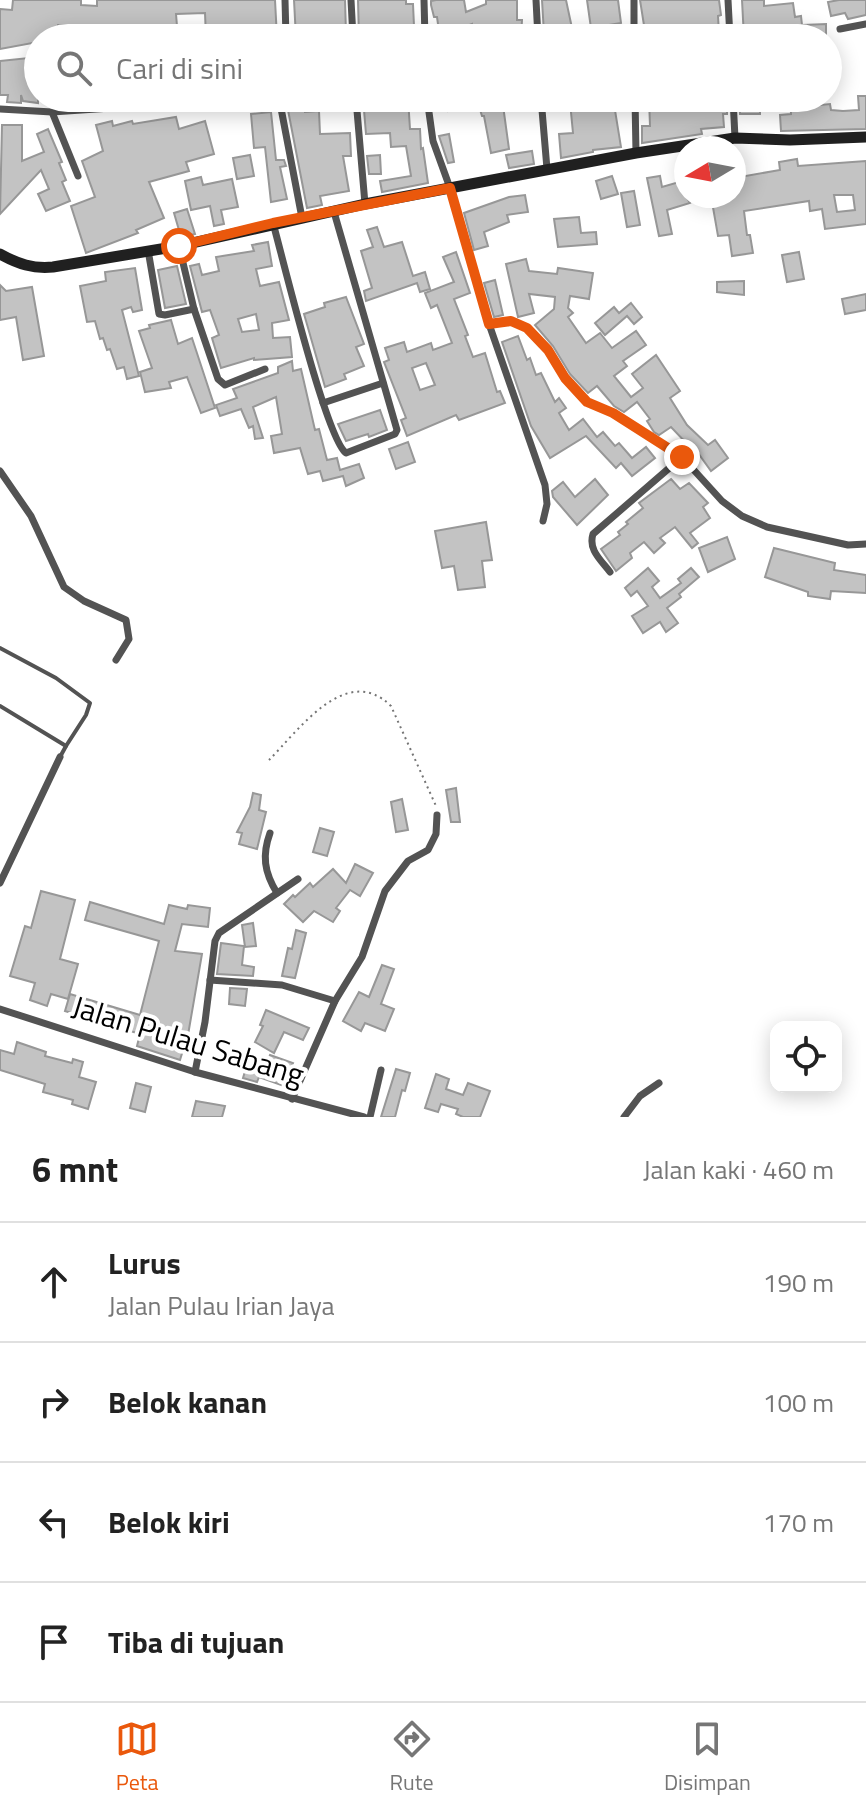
<!DOCTYPE html>
<html lang="id">
<meta charset="utf-8">
<style>
body{margin:0;font-family:"Titillium Web",sans-serif;background:#f6f6f6;color:#222}
.controls{position:absolute;right:24px;bottom:24px;display:grid;overflow:hidden;border-radius:16px;box-shadow:0 4px 20px #0003}
.controls button{width:72px;height:72px;display:grid;place-items:center;padding:0;border:0;border-bottom:2px solid #e0e0e0;background:#fff;color:#222;font:40px sans-serif}
.compass{position:absolute;left:674px;top:136px;width:72px;height:72px;border-radius:50%;background:#fff;box-shadow:0 4px 20px #0003;rotate:260deg}
.stop{position:absolute;width:24px;height:24px;margin:-18px;border:6px solid #ea580c;border-radius:50%;background:#fff}
.stop.end{background:#ea580c;border-color:#fff;box-shadow:0 2px 8px #0008}
.list{margin:0;padding:0;list-style:none}
h2{display:flex;justify-content:space-between;align-items:center;height:104px;margin:0;padding:0 32px;font-size:34px}
h2 small{font-size:26px;font-weight:400;color:#767676}
.list li{display:grid;grid-template-columns:52px 1fr auto;gap:24px;align-items:center;box-sizing:border-box;height:120px;padding:0 32px;border-top:2px solid #e0e0e0}
.list b{display:block;font-size:30px;white-space:nowrap}
.list p{margin:0;font-size:26px;white-space:nowrap;color:#767676}
.list em{font-size:26px;font-style:normal;color:#767676}
.icon{flex:none;width:44px;height:44px;fill:none;stroke:currentColor;stroke-width:2;stroke-linecap:round;stroke-linejoin:round}
.map{position:relative;flex:none;width:866px;height:1117px;overflow:hidden}
.search{position:absolute;background:#fff;box-shadow:0 4px 20px #0003;left:24px;right:24px;top:24px;height:88px;display:flex;align-items:center;gap:20px;box-sizing:border-box;padding:0 28px;border-radius:44px;color:#767676;font-size:30px}
.sheet{height:584px;background:#fff}
nav{display:flex;justify-content:space-around;align-items:center;box-sizing:border-box;height:112px;border-top:2px solid #e0e0e0;background:#fff;font-size:22px;color:#767676}
nav a{display:grid;justify-items:center;gap:4px}
nav .on{color:#ea580c}
.map>svg:first-child{display:block}
</style>
<div class="map">
<svg width="866" height="1117" viewBox="0 0 866 1117">
<rect width="100%" height="100%" fill="#fff"/>
<!-- building -->
<g fill="#c3c3c3" stroke="#979797" stroke-width="2" fill-rule="evenodd">
<polygon points="13,0 81,0 81,5 97,6 97,0 275,0 277,38 206,38 205,13 176,14 178,38 81,38 79,25 58,25 59,38 38,38 38,42 0,49 0,9 12,10"/>
<polygon points="294,0 345,0 346,33 337,33 337,38 296,38"/>
<polygon points="358,0 406,0 406,4 413,4 414,26 410,26 411,38 359,38"/>
<polygon points="436,0 464,0 466,12 486,4 486,0 517,0 517,20 522,20 521,38 473,38 472,24 454,31 455,38 440,38 437,17 434,17 431,5 431,1"/>
<polygon points="542,0 566,0 572,28 568,28 570,38 551,38 551,32 544,34"/>
<polygon points="587,0 618,0 621,23 591,28"/>
<polygon points="640,0 719,0 721,15 718,16 719,33 716,33 716,38 646,38"/>
<polygon points="742,0 764,0 764,6 793,3 795,17 801,16 802,25 826,24 826,38 790,38 789,26 771,27 772,38 744,38"/>
<polygon points="839,0 866,0 866,15 848,19 845,13 831,16 828,2"/>
<polygon points="38,57 38,103 23,101 21,95 21,103 7,102 8,95 0,95 0,61"/>
<polygon points="858,96 866,96 866,129 781,131 780,115 791,114 790,98 810,98 811,106 830,104 831,110 843,111 859,110"/>
<polygon points="363,98 408,98 410,129 420,129 421,149 423,148 428,183 382,192 380,181 411,176 406,146 391,147 390,133 366,134"/>
<polygon points="443,98 502,98 509,149 491,153 484,116 482,116 477,100 448,111"/>
<polygon points="581,98 613,98 621,147 593,150 593,152 561,158 559,134 573,133 570,102 581,101"/>
<polygon points="649,98 727,98 727,114 723,114 724,127 701,129 702,134 642,143 642,126 650,126"/>
<rect x="740" y="98" width="20" height="16"/>
<polygon points="305,108 305,112 319,111 320,134 350,133 351,156 343,156 349,191 320,196 322,205 307,208 288,110"/>
<polygon points="271,112 276,160 284,160 286,166 280,167 287,199 271,202 265,147 254,148 251,114"/>
<polygon points="176,117 179,129 205,121 214,154 186,162 189,171 149,182 164,218 136,230 138,233 86,253 71,206 95,197 82,161 103,151 96,125 112,121 113,126 132,121 133,124"/>
<polygon points="2,125 22,125 22,161 44,152 37,134 48,129 62,162 59,163 66,180 62,182 70,201 46,211 38,194 49,189 41,170 0,214"/>
<polygon points="449,134 454,162 448,163 439,136"/>
<polygon points="532,151 534,164 509,168 506,155"/>
<polygon points="250,155 254,176 237,179 233,158"/>
<polygon points="380,155 381,174 369,174 367,156"/>
<path d="M797,159L798,166L866,161V224L825,229L822,209L810,211L809,201L744,211L747,235H750L753,253L732,256L729,235L718,236L711,196H735L734,178L780,170L779,162ZM834,195H853L855,210L837,212Z"/>
<polygon points="612,176 618,194 601,199 596,181"/>
<polygon points="660,176 662,187 686,180 686,196 690,203 667,210 672,234 659,236 647,178"/>
<polygon points="201,177 203,185 232,179 238,207 221,210 224,224 214,226 210,206 191,210 185,181"/>
<polygon points="634,191 640,225 627,227 621,193"/>
<polygon points="525,195 528,212 507,215 509,222 484,232 488,246 474,250 464,213 509,197"/>
<polygon points="187,209 195,234 181,237 174,213"/>
<polygon points="579,217 581,233 596,232 597,244 558,247 554,219"/>
<polygon points="377,227 384,247 402,242 413,276 425,272 430,289 420,292 417,283 366,301 364,291 372,288 361,251 373,247 367,230"/>
<path d="M268,242L272,266L256,269L260,286L279,282L289,320L272,323L273,338L290,337L292,357L254,360V358L221,368L212,338L219,335L210,310L202,312L190,266L199,264L202,275L219,271L216,257L254,251L252,245ZM256,314L259,330L242,332L238,319Z"/>
<path d="M456,252L470,293L454,299L468,335L465,336L473,357L485,353L497,392L500,391L505,403L459,420L456,415L407,436L401,420L406,418L384,362L389,360L385,348L404,342L407,352L431,343L433,350L452,343L437,305L431,308L425,293L454,282L443,257ZM426,363L435,385L420,390L412,368Z"/>
<polygon points="799,252 804,279 787,282 782,255"/>
<polygon points="526,259 529,271 557,274 558,268 593,273 589,299 570,296 568,308 573,313 568,317 586,343 600,333 612,348 636,331 646,345 623,361 627,366 614,376 631,397 643,388 632,374 656,355 680,391 670,398 687,425 708,445 715,440 728,458 711,471 693,446 691,448 671,427 659,435 654,432 647,421 650,419 637,402 624,412 614,406 597,386 588,393 570,374 553,346 535,325 554,309 555,297 529,294 534,313 518,317 506,264"/>
<polygon points="177,266 186,304 165,308 158,270"/>
<polygon points="135,268 142,310 133,312 131,307 122,310 139,376 127,379 124,367 117,369 110,349 107,350 103,338 100,339 95,321 87,322 80,286 106,281 105,272"/>
<polygon points="495,280 503,315 494,317 484,283"/>
<polygon points="744,281 744,295 717,292 717,282"/>
<polygon points="0,285 6,291 32,287 44,356 23,360 16,317 0,320"/>
<polygon points="866,294 866,310 845,314 842,299"/>
<polygon points="346,297 364,344 356,347 364,366 344,374 346,379 325,387 304,314 325,307 324,303"/>
<polygon points="631,303 642,317 634,324 627,316 605,335 595,323 614,307 619,313"/>
<polygon points="171,320 178,344 192,338 215,408 201,413 187,377 169,382 171,388 145,392 140,372 152,368 139,331 150,328 149,325"/>
<polygon points="518,336 527,360 530,358 536,375 541,373 555,402 559,398 566,408 559,413 569,430 583,419 597,437 603,432 615,446 619,443 632,458 646,447 655,458 632,476 621,463 616,468 586,436 550,458 531,426 502,342"/>
<polygon points="292,361 293,371 301,369 315,430 319,429 327,460 337,458 340,470 359,464 364,478 346,486 343,476 323,481 320,471 308,474 300,448 274,453 271,436 282,434 276,397 253,407 263,438 255,439 253,426 249,428 241,409 220,416 216,405 237,398 233,389 278,373 278,367"/>
<polygon points="380,410 387,430 369,437 368,434 346,441 338,424"/>
<polygon points="408,442 415,462 396,469 389,449"/>
<polygon points="595,479 608,495 577,525 553,497 552,491 563,482 575,497"/>
<polygon points="671,479 680,489 689,483 708,503 703,507 710,518 690,533 698,543 692,548 675,527 660,538 665,543 654,553 644,542 630,553 632,558 616,571 601,549 620,535 618,532 628,524 626,522 643,508 639,503"/>
<polygon points="486,522 492,560 482,561 485,587 458,590 454,566 442,568 435,531"/>
<polygon points="727,537 735,559 708,572 699,548"/>
<polygon points="774,548 835,563 834,570 866,575 866,593 831,591 830,599 808,596 808,592 765,577"/>
<polygon points="648,568 659,581 652,587 660,598 681,583 678,579 691,568 699,577 679,594 681,597 667,608 678,623 666,632 660,622 643,633 632,616 648,606 637,591 631,596 625,588"/>
<polygon points="456,788 460,822 451,822 446,790"/>
<polygon points="253,793 261,795 259,810 266,812 257,849 239,844 242,833 237,832 250,807"/>
<polygon points="402,799 408,830 396,832 391,802"/>
<polygon points="320,828 334,832 327,856 313,852"/>
<polygon points="355,864 373,873 360,896 350,890 336,908 340,911 333,922 314,911 303,922 284,904 293,895 295,897 310,883 313,887 333,869 346,883"/>
<polygon points="41,891 75,900 60,959 78,964 68,999 51,994 47,1006 30,1000 35,983 10,976 25,926 31,928"/>
<polygon points="90,902 164,924 169,905 187,909 188,905 210,908 208,927 182,924 175,951 202,954 188,1035 182,1034 178,1048 183,1050 180,1060 137,1046 140,1034 65,1011 70,994 140,1015 159,941 85,920"/>
<polygon points="253,923 256,946 245,947 242,925"/>
<polygon points="296,930 306,933 295,978 282,976 288,948 292,949"/>
<polygon points="221,943 244,946 242,965 254,967 253,976 217,974"/>
<polygon points="382,965 394,969 381,1004 394,1009 385,1031 365,1023 361,1031 343,1021 359,992 369,997"/>
<polygon points="230,988 247,989 245,1006 229,1004"/>
<polygon points="266,1010 309,1028 303,1040 284,1032 274,1053 255,1042 263,1026 260,1025"/>
<polygon points="17,1042 46,1052 45,1056 72,1063 73,1059 83,1062 79,1077 96,1082 88,1109 72,1104 73,1100 43,1092 45,1084 0,1070 0,1050 14,1054"/>
<polygon points="270,1055 293,1063 284,1086 259,1077 257,1082 243,1078 249,1058 266,1064"/>
<polygon points="396,1069 410,1073 405,1091 402,1090 395,1117 381,1117"/>
<polygon points="436,1074 449,1079 446,1089 463,1095 468,1083 490,1091 480,1117 463,1117 456,1114 458,1109 441,1104 438,1112 425,1108"/>
<polygon points="136,1083 151,1087 145,1112 130,1108"/>
<polygon points="196,1101 225,1106 222,1117 192,1117"/>
</g>
<g fill="none" stroke-linecap="round" stroke-linejoin="round">
<!-- path -->
<path stroke="#757575" stroke-width="2" stroke-dasharray="2 4" stroke-linecap="butt" d="M269,760C299,730 346,662 391,706L436,806"/>
<!-- lane -->
<g stroke="#535353" stroke-width="4">
<polyline points="0,648 56,678 90,703 86,715 66,746"/>
<polyline points="0,706 66,746 60,757"/>
</g>
<!-- street -->
<g stroke="#535353" stroke-width="7">
<polyline points="285,0 286,38"/>
<polyline points="351,0 353,38"/>
<polyline points="424,0 425,38"/>
<polyline points="536,0 538,38"/>
<polyline points="634,0 634,38"/>
<polyline points="728,0 730,38"/>
<polyline points="840,29 866,24"/>
<polyline points="427,98 433,141 450,188 489,324 511,321 527,328 548,350 565,378 587,402 613,413 682,457 722,501 742,516 767,527 848,545 866,544"/>
<polyline points="541,98 547,169"/>
<polyline points="635,98 636,153"/>
<polyline points="733,98 735,138"/>
<polyline points="356,99 365,204"/>
<polyline points="280,103 302,218"/>
<polyline points="0,109 52,112 170,104 357,101"/>
<polyline points="52,112 78,176"/>
<path d="M273,223C283,259 326,438 346,453L395,434L397,430L334,212"/>
<polyline points="179,246 194,309 218,379 225,385 265,369"/>
<polyline points="148,250 159,314 165,315 194,309"/>
<polyline points="489,324 545,485 547,504 543,521"/>
<polyline points="323,403 383,383"/>
<polyline points="0,471 31,516 64,587 84,601 126,620 129,639 116,660"/>
<path d="M610,572C601,560 588,550 593,534L682,457"/>
<path d="M270,833C262,855 264,872 277,893"/>
<polyline points="0,883 60,757"/>
<polyline points="210,980 282,985 335,1001"/>
<polyline points="0,1009 195,1072 364,1117"/>
<polyline points="195,1072 205,1022 215,941 219,933 298,879"/>
<polyline points="292,1099 335,1001 362,957 385,891 408,861 428,850 436,834 437,815"/>
<polyline points="370,1117 381,1070"/>
<polyline points="624,1117 640,1096 659,1083"/>
</g>
<!-- secondary -->
<path stroke="#202020" stroke-width="11" d="M0,254C18,264 33,269 53,267L179,246L365,204L636,153L735,138L790,140L866,137"/>
</g>
<g fill="none" stroke-linecap="round" stroke-linejoin="round">
<!-- route -->
<polyline stroke="#ea580c" stroke-width="10" points="179,246 273,223 450,188 489,324 511,321 527,328 548,350 565,378 587,402 613,413 682,457"/>
</g>
<g text-anchor="middle" stroke-width="8" stroke-linejoin="round" paint-order="stroke">
<!-- street labels -->
<g font-size="30" fill="#000" stroke="#fff">
<text transform="translate(188 1041) rotate(17)" y="10">Jalan Pulau Sabang</text>
</g>
</g>
</svg>
<div class="controls">
<button><svg class="icon" aria-label="locate" viewBox="0 0 24 24"><circle cx="12" cy="12" r="6"/><path d="M12 2v4M12 18v4M2 12h4M18 12h4"/></svg></button>
</div>
<svg class="compass" viewBox="-18 -18 36 36"><path d="M0-13l5 13h-10z" fill="#e53935"/><path d="M0 13l5-13h-10z" fill="#767676"/></svg>
<div class="stop" style="left:179px;top:246px"></div>
<div class="stop end" style="left:682px;top:457px"></div>
<div class="search"><svg class="icon" aria-label="search" viewBox="0 0 24 24"><circle cx="10" cy="10" r="6"/><path d="M15 15l6 6"/></svg>Cari di sini</div>
</div>
<section class="sheet">
<h2>6 mnt<small>Jalan kaki · 460 m</small></h2>
<ul class="list">
<li><svg class="icon" aria-label="ahead" viewBox="0 0 24 24"><path d="M12 20V5M6 11l6-6 6 6"/></svg><div><b>Lurus</b><p>Jalan Pulau Irian Jaya</p></div><em>190 m</em></li>
<li><svg class="icon" aria-label="right" viewBox="0 0 24 24"><path d="M7 20v-9h11M14 6l5 5-5 5"/></svg><div><b>Belok kanan</b></div><em>100 m</em></li>
<li><svg class="icon" aria-label="left" viewBox="0 0 24 24"><path d="M17 20v-9H6M10 6l-5 5 5 5"/></svg><div><b>Belok kiri</b></div><em>170 m</em></li>
<li><svg class="icon" aria-label="arrive" viewBox="0 0 24 24"><path d="M6 21V4h12l-3 4 3 4H6"/></svg><div><b>Tiba di tujuan</b></div></li>
</ul>
</section>
<nav>
<a class="on"><svg class="icon" aria-label="map" viewBox="0 0 24 24"><path d="M3 6l6-2 6 2 6-2v14l-6 2-6-2-6 2zM9 4v14M15 6v14"/></svg>Peta</a>
<a><svg class="icon" aria-label="directions" viewBox="0 0 24 24"><path d="M12 3l9 9-9 9-9-9zM9 14v-3h6M13 9l2 2-2 2"/></svg>Rute</a>
<a><svg class="icon" aria-label="saved" viewBox="0 0 24 24"><path d="M7 4h10v16l-5-4-5 4z"/></svg>Disimpan</a>
</nav>
